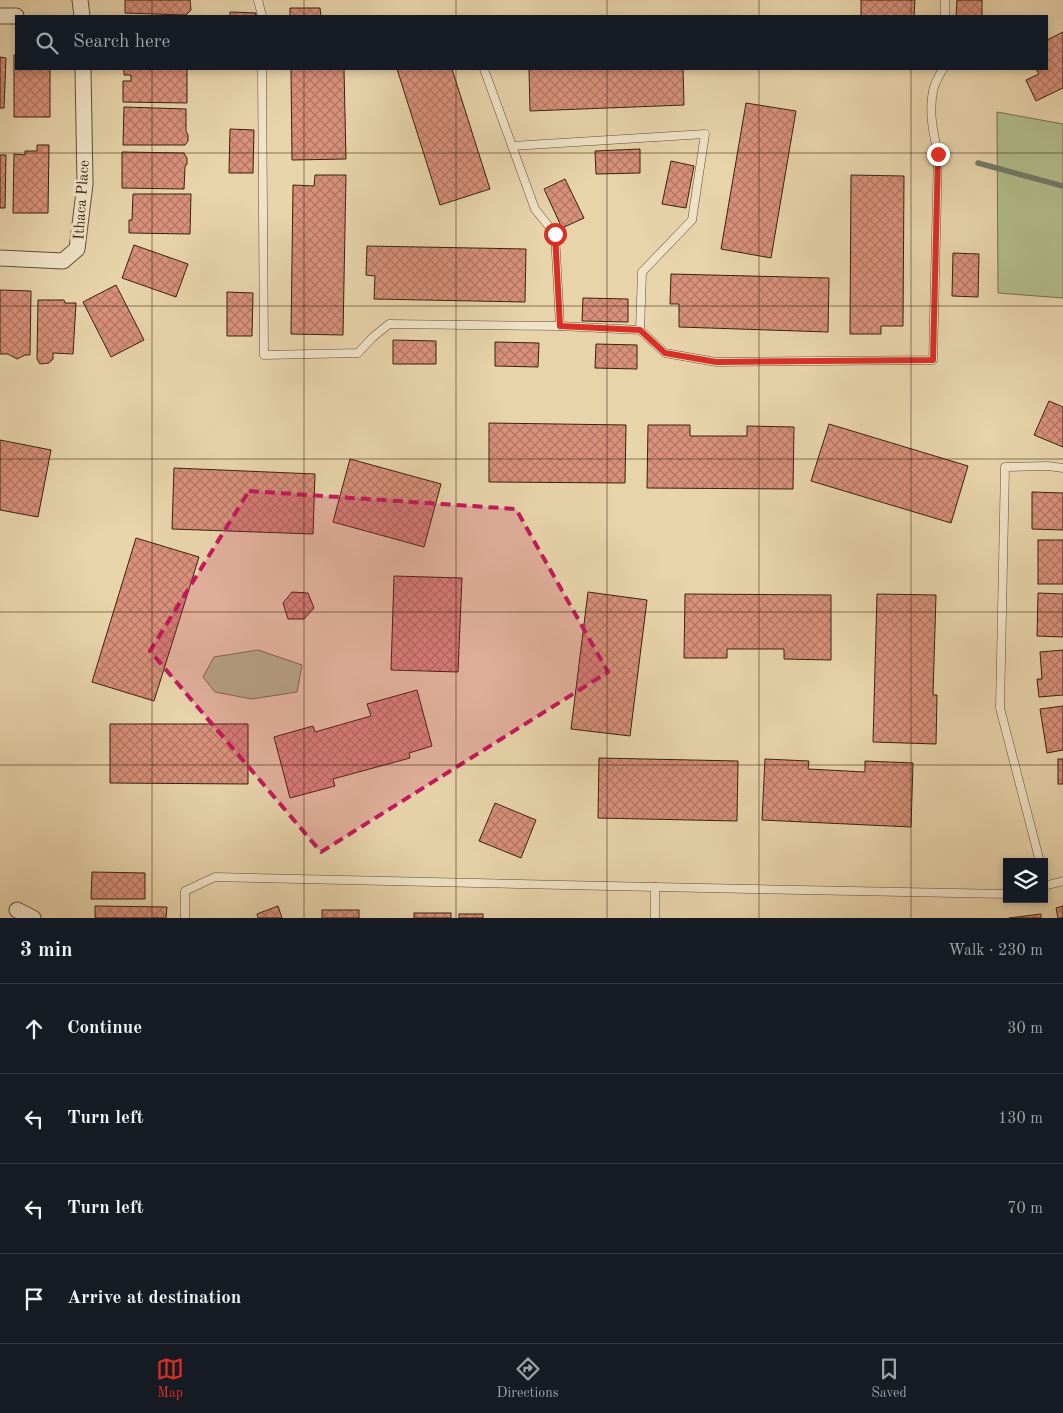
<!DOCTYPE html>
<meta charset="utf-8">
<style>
body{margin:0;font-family:"Old Standard TT",serif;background:#20242c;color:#f1f3f6}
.controls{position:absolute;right:15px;bottom:15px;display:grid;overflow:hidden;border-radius:0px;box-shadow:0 2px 8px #0003}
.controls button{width:45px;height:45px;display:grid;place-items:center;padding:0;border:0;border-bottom:1px solid #363941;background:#171b24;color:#f1f3f6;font:25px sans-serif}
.stop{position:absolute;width:15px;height:15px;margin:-11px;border:4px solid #d93025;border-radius:50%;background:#fff}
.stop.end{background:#d93025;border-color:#fff;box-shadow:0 1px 5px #0008}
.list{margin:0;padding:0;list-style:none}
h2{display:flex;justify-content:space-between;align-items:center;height:65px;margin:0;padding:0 20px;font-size:21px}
h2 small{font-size:16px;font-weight:400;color:#9ea1a6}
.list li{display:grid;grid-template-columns:32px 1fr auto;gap:15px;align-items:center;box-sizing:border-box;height:90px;padding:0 20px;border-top:1px solid #363941}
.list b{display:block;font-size:19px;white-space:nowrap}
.list em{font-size:16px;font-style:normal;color:#9ea1a6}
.icon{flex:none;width:28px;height:28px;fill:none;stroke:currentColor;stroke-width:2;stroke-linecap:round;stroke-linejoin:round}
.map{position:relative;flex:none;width:1063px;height:918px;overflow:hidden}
.search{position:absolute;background:#171b24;box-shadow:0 2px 8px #0003;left:15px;right:15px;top:15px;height:55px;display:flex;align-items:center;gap:12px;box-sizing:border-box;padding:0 18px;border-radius:0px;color:#9ea1a6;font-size:19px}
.sheet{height:425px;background:#171b24}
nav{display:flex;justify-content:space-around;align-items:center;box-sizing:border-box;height:70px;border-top:1px solid #363941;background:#171b24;font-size:14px;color:#9ea1a6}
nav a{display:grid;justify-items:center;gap:2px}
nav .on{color:#d93025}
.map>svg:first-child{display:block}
</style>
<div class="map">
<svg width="1063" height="918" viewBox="0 0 1063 918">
<defs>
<pattern id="building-cross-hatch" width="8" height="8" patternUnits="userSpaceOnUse" patternTransform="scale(1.25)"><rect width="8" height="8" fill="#d9917b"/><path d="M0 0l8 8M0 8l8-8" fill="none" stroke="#b17663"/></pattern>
</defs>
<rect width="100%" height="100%" fill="#e8d4ab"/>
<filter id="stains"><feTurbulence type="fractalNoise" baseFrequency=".004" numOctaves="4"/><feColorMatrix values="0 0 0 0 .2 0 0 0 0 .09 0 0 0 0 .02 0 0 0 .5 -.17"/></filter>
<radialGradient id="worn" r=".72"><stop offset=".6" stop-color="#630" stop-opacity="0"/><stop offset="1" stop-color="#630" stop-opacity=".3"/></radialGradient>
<!-- park -->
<g fill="#b2be8c" stroke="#76704d">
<polygon points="997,112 1063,124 1063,298 998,293"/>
<polygon points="258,650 302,665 297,692 252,699 215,692 203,677 214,657"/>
</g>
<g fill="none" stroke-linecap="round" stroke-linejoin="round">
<!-- stream -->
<polyline stroke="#717c6a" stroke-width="5.5" points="978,163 1063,186"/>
</g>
<!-- building -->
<g fill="url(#building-cross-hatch)" stroke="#39210e">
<polygon points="125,0 190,0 191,10 186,15 125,13"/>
<polygon points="861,0 915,0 914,16 861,16"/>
<polygon points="957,0 982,0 982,16 956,16"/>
<polygon points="290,8 320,8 321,16 344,16 290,16"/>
<polygon points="230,12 256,13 256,16 230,16"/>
<polygon points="1063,32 1063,88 1036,101 1026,80 1039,74 1036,69 1047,69 1047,40"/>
<polygon points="14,55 16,55 16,69 50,69 50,117 14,117"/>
<polygon points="0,57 6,58 4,108 0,108"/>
<polygon points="124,69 187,69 187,103 123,102 123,81 131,81 131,75 124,75"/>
<polygon points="291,69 344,69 346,159 292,160"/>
<polygon points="397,69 452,69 490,189 440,205"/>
<polygon points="529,69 683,69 684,105 530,111"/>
<polygon points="746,103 796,111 771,258 721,249"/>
<polygon points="124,107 186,109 186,131 188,135 188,141 185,145 123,145"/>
<polygon points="230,129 254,130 253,173 229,173"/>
<polygon points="37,145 49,145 48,213 13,213 14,154 25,155 25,151 37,151"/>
<polygon points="640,149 640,173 596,174 595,151"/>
<polygon points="122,152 184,153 187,158 187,164 185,167 184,189 122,188"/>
<polygon points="0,155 6,155 5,208 0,208"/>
<polygon points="671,161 694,166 686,208 662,204"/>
<polygon points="315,175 346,175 343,335 291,334 293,185 314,186"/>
<polygon points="851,175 904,176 903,326 881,326 881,334 850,334"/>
<polygon points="565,179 584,218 562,228 544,189"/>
<polygon points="133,194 191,194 190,234 129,233 129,220 132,220"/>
<polygon points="134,245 188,264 176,297 122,278"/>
<polygon points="367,246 526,249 525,302 374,299 375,276 366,275"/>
<polygon points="953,253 979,254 978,297 952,296"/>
<polygon points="671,274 829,278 828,332 679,327 679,304 670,304"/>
<polygon points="116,285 144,340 111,357 83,302"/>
<polygon points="0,290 31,291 30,355 25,355 17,359 8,354 0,354"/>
<polygon points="227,292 253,293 252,336 227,336"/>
<polygon points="583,298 628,299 628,322 582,321"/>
<polygon points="38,300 64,300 65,303 76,303 73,354 53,353 53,359 49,363 40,364 37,359"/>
<polygon points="393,340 436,341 436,364 393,364"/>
<polygon points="495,342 539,343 538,367 495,366"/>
<polygon points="596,344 637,345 637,369 595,368"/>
<polygon points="1049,401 1063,407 1063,447 1034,435"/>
<polygon points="489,423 626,425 625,483 489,482"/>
<polygon points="829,424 968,466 951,523 811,481"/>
<polygon points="648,425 690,425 690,436 747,436 747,426 794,427 793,489 647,488"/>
<polygon points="0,440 51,450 38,517 0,510"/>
<polygon points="350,459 441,484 424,547 333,522"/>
<polygon points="174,468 315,474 313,534 172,529"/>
<polygon points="1032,492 1063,493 1063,530 1032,529"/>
<polygon points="136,538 199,557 154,701 92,682"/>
<rect x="1038" y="540" width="25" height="44"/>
<polygon points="394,576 462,578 458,672 391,670"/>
<polygon points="292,592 308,593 314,608 304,619 288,619 283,603"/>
<polygon points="588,592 647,600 630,736 571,729"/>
<polygon points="1038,593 1063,594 1063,637 1037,636"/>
<polygon points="685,594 831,595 831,660 784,659 784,649 727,649 727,658 684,658"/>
<polygon points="877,594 936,595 933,695 937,695 936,744 873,742"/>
<polygon points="1063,650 1063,695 1039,697 1037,679 1042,679 1040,652"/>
<polygon points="417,690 432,746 409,753 410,758 333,779 335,786 290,798 274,737 313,726 315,732 371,716 367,704"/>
<polygon points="1063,706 1063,750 1047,753 1040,709"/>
<polygon points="110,724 248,724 248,784 110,783"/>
<polygon points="599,758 738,761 737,821 598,818"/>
<polygon points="765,759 809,761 808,769 865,772 865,761 913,763 911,827 762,820"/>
<rect x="1058" y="759" width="5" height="25"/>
<polygon points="495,803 536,820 521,858 479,841"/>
<polygon points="92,872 145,873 145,899 91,899"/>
<polygon points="95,906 167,907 166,918 95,918"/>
<polygon points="278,906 282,918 258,918 257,914"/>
<polygon points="1063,906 1063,918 1058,918 1056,908"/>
<rect x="322" y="910" width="37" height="8"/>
<rect x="414" y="913" width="37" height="5"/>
<rect x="459" y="914" width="24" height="4"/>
<polygon points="1041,914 1041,918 1009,918"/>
</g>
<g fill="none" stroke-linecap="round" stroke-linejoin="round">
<defs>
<g id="service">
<polyline points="258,0 262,16"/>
<polyline points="945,16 945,0"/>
<polyline points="262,69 264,355 358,353 373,337 389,324 560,326 555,234 535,209 484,69"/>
<polyline points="512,146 705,134 692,220 642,272 640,330"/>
<path d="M560,326L640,330L665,353L716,362L933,360L938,154C933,132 928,109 934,87C936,81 940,74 943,69"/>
<polyline points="1040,862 1000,708 1005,467 1048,466 1063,468"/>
<polyline points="1044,886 1063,881"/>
<polyline points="655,887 1007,894"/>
<polyline points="185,918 185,891 215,877 655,887 655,918"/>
</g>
<g id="minor">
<polyline points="80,0 82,16"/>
<polyline points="0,16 16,16"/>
<polyline points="0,258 63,261 77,249 85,184 83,69"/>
<polyline points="17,910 33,918"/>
</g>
</defs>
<!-- service casing -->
<use href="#service" stroke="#654e35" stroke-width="9"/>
<!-- minor casing -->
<use href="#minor" stroke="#654e35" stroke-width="17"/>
<!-- service -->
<use href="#service" stroke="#f0e3c8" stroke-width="8"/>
<!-- minor -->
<use href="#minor" stroke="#f0e3c8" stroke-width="15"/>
</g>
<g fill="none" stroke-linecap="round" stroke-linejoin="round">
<!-- route -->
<polyline stroke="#d93025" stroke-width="6" points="555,234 560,326 640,330 665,353 716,362 933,360 938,154"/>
</g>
<!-- marked area -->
<path fill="#c2185b" fill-opacity="0.2" stroke="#c2185b" stroke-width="4" stroke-dasharray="10 6" stroke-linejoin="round" d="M249,491L516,509L608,672L321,852L150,651Z"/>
<!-- grid -->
<path fill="none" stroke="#39210e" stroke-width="1" stroke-opacity="0.55" d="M152,0V16M304,0V16M456,0V16M607,0V16M759,0V16M911,0V16M152,69V918M304,69V918M456,69V918M607,69V918M759,69V918M911,69V918M0,153H1063M0,306H1063M0,459H1063M0,612H1063M0,765H1063"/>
<g text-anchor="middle" stroke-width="5" stroke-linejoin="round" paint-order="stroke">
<!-- street labels -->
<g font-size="15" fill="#39210e" stroke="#f0e3c8">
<text transform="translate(81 200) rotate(-86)" y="5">Ithaca Place</text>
</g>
</g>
<rect width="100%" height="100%" filter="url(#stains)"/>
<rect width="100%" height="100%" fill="url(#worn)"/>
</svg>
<div class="controls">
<button><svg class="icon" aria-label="layers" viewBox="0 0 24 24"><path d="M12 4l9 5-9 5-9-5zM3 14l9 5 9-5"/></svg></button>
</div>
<div class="stop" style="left:555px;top:234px"></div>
<div class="stop end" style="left:938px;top:154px"></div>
<div class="search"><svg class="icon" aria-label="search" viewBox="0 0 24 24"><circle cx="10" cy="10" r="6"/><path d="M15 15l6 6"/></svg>Search here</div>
</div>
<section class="sheet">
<h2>3 min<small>Walk · 230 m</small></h2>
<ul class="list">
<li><svg class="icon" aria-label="ahead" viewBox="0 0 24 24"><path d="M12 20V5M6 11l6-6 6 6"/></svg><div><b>Continue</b></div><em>30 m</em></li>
<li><svg class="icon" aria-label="left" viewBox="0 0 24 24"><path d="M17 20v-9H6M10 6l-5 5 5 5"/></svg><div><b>Turn left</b></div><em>130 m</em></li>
<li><svg class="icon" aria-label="left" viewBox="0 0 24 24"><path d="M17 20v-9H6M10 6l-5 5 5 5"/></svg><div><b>Turn left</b></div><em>70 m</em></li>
<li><svg class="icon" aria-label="arrive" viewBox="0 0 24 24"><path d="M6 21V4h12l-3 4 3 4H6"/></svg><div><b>Arrive at destination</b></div></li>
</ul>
</section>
<nav>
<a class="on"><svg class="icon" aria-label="map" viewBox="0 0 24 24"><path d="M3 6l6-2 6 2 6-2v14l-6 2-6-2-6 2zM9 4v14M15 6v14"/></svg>Map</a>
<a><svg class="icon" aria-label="directions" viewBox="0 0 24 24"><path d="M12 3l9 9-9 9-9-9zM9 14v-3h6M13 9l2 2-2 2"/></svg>Directions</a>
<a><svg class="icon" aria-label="saved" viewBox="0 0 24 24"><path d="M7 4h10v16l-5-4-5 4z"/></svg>Saved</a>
</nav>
